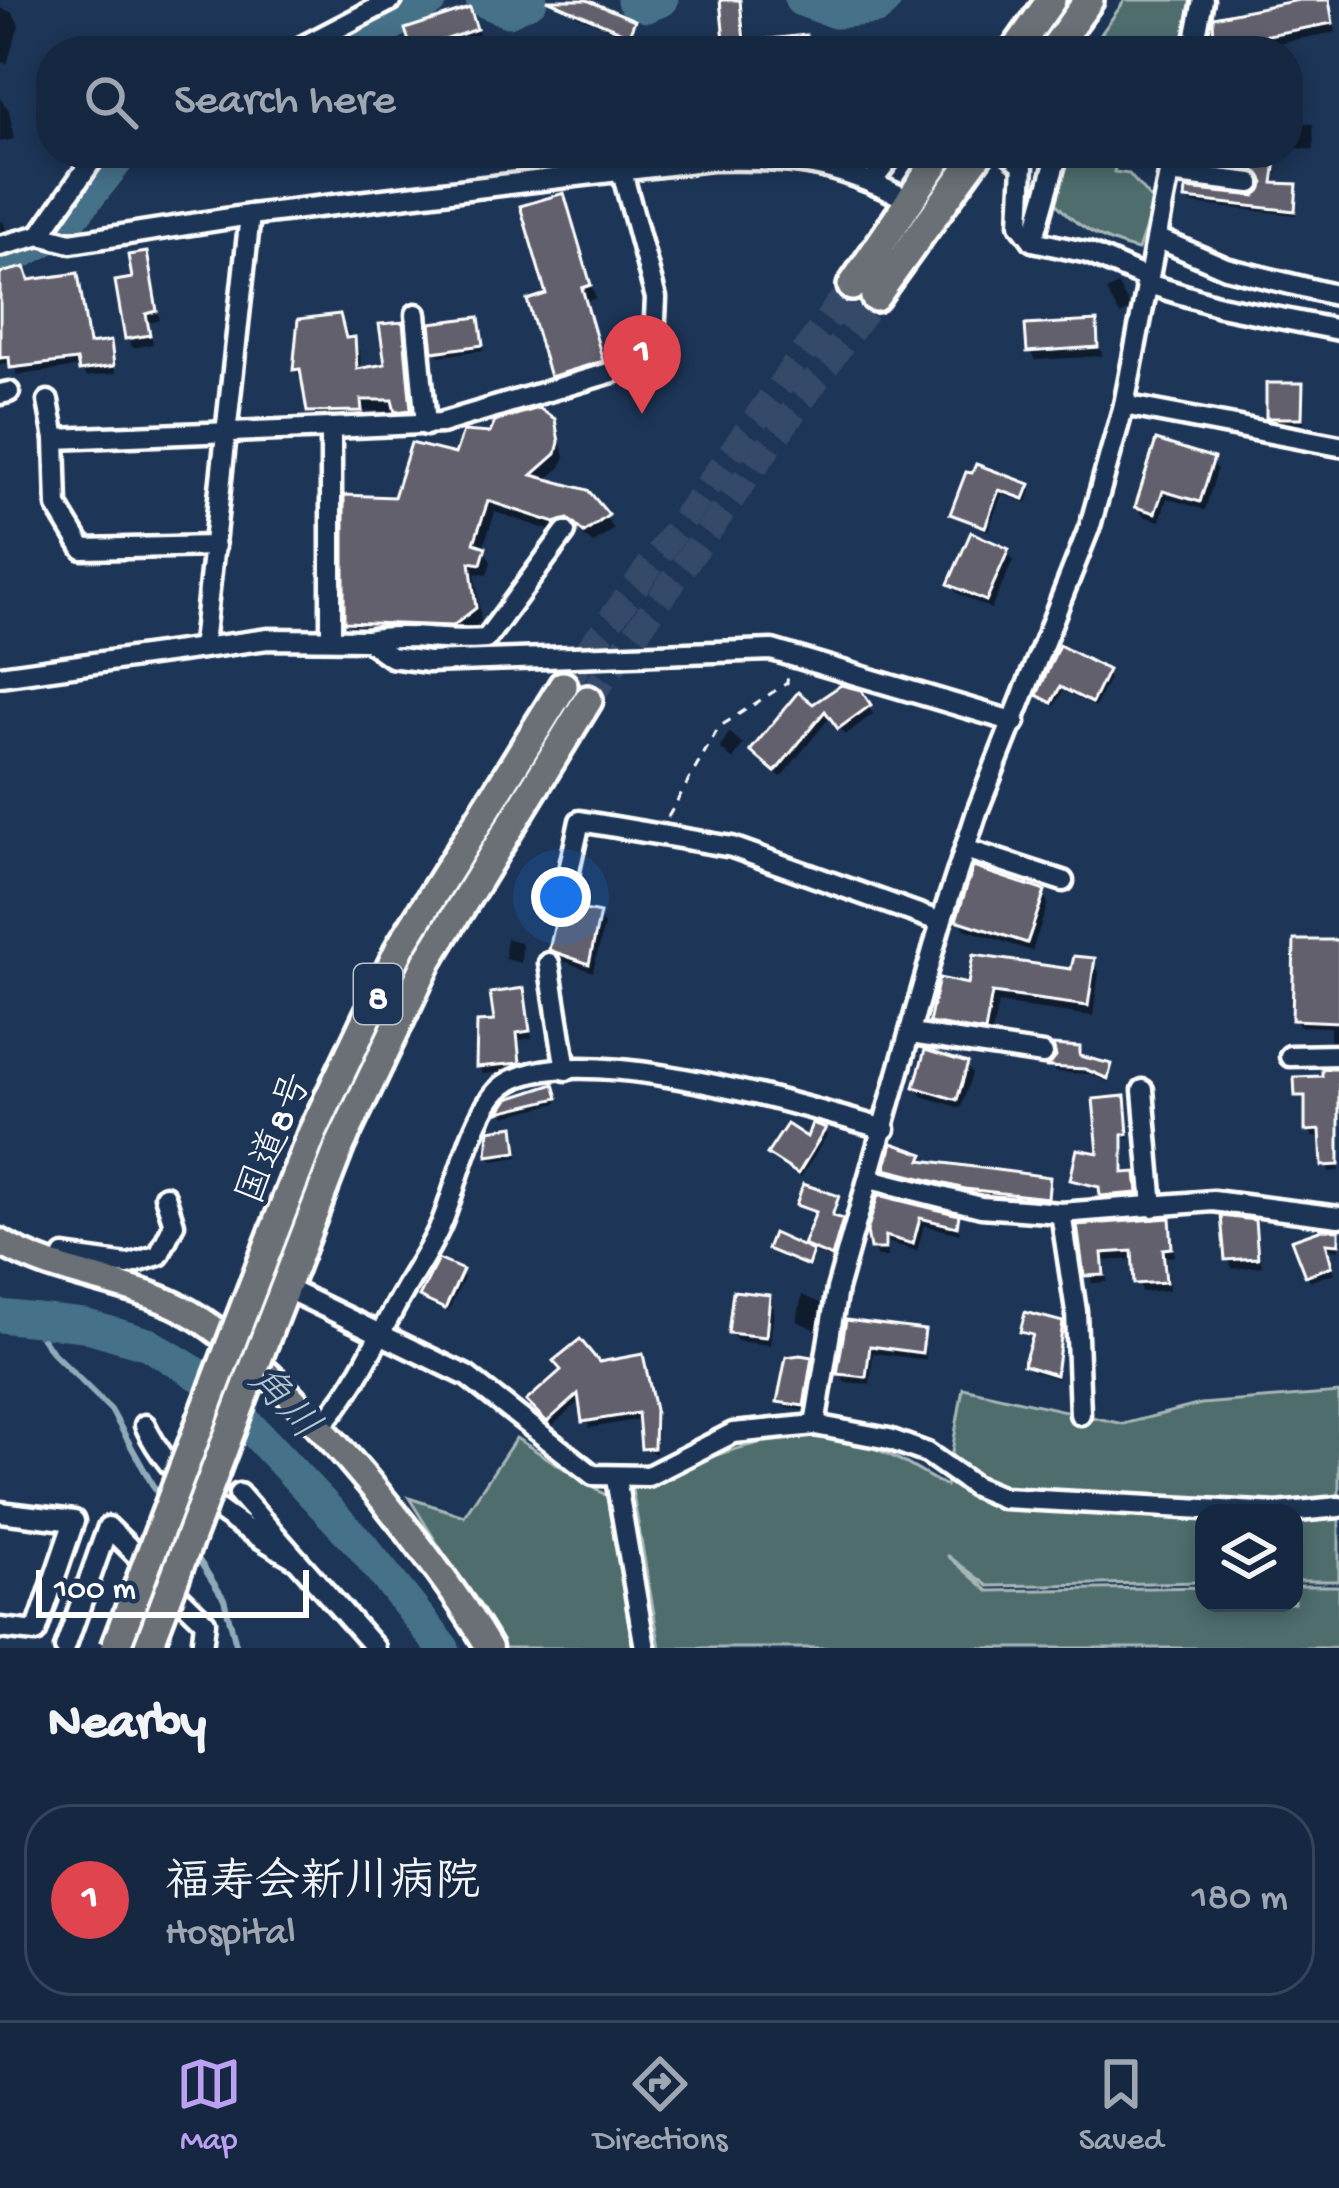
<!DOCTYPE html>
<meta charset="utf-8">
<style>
body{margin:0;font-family:"Gochi Hand","Klee One",sans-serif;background:#23344c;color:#f1f3f6}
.controls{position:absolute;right:36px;bottom:36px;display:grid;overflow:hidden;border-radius:24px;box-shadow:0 6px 18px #0003}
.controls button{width:108px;height:108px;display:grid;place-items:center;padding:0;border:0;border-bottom:3px solid #35445a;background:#162841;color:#f1f3f6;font:60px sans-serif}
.scale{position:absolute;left:36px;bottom:30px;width:273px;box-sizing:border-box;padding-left:12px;border:6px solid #fff;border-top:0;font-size:33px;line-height:42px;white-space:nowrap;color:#fff;-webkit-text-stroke:9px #1d3557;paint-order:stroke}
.you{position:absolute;left:561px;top:897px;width:42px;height:42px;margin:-30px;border:9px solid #fff;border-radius:50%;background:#1a73e8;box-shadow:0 0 0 18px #1a73e833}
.badge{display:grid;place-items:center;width:78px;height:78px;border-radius:50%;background:#bca0f2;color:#fff;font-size:39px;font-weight:700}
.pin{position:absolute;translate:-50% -99px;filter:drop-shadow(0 3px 6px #0008)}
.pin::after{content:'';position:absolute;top:63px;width:42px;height:36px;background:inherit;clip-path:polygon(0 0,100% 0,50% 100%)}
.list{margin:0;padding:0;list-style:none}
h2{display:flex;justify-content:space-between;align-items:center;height:156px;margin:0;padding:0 48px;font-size:51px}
h2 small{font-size:39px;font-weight:400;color:#9ea6b1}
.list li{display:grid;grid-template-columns:78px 1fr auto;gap:36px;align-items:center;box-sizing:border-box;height:192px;margin:0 24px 24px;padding:0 24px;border:3px solid #35445a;border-radius:48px}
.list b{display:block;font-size:45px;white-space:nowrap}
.list p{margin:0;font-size:39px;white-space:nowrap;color:#9ea6b1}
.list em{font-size:39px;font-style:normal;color:#9ea6b1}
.icon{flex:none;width:66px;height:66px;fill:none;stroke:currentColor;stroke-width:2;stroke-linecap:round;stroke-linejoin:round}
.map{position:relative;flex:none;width:1339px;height:1648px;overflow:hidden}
.search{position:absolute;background:#162841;box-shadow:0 6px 18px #0003;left:36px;right:36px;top:36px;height:132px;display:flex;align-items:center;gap:30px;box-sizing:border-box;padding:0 42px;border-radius:48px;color:#9ea6b1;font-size:45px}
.sheet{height:372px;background:#162841}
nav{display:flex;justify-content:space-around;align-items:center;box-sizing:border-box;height:168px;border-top:3px solid #35445a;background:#162841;font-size:33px;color:#9ea6b1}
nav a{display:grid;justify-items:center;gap:6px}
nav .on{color:#bca0f2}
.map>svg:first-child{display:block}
</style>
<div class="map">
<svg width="1339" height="1648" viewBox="0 0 1339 1648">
<rect width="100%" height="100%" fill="#1d3557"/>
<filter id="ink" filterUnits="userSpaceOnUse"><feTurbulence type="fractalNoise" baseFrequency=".00833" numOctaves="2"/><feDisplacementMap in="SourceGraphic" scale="24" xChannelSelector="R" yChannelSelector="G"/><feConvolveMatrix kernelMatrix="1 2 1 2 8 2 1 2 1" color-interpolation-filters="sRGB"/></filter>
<g filter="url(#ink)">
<!-- green -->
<g fill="#4f6d6d" stroke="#a7b6b6" stroke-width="3">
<polygon points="1125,0 1196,0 1185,51 1089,51"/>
<path d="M1067,153H1119L1114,172L1129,174L1154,203L1138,250C1105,242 1070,225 1051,196Z"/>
<path d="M963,1388L1123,1424L1201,1404L1339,1393V1581H1294V1513H1204V1582L988,1586L947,1555L988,1591L1204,1587V1603H1294V1586H1339V1648H660L632,1489C709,1456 797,1416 881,1451C903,1460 924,1475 946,1486Z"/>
<polygon points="516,1438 607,1496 633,1648 502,1648 409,1498 464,1516"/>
</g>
<!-- shadow -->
<g fill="#0007">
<polygon points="576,0 633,23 632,39 575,15"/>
<polygon points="723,0 739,0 743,6 747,44 804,38 810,51 728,51"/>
<polygon points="1319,0 1328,0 1332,8 1336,32 1234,51 1221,51 1217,44"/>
<polygon points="0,8 13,13 19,25 7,64 0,61"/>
<polygon points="474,20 480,38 442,51 416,51 409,31"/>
<polygon points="512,39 519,51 498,51 497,41"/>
<polygon points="832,43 863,48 865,51 831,51"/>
<polygon points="0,98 9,110 14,139 0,142"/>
<polygon points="1288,121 1313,124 1314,150 1288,147"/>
<polygon points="1132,153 1163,153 1159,168 1134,165"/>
<polygon points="1188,153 1279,153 1275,186 1296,187 1296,215 1191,204 1188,199 1257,199 1266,181 1258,174 1191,166"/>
<polygon points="562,196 596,298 587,301 608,374 560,388 553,375 550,296"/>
<polygon points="3,221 8,236 0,238 0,222"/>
<polygon points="145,256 160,320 149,323 153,344 133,348 128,338"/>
<polygon points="0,276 29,283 76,276 91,346 109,344 116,373 86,377 81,367 17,375 13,363 0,365"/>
<polygon points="1118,285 1131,309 1120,315 1106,291"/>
<polygon points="338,317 360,352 361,371 389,367 402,325 408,337 416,422 405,422 396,411 366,411 367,422 317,423 296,369"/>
<polygon points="478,320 484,350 439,356 436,351"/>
<polygon points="1095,324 1102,356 1035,360 1030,351"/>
<polygon points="1301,386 1304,423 1272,423 1269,417"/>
<polygon points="552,421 565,456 561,467 545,481 587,492 614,529 593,544 577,530 563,535 495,512 483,548 491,562 487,575 475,573 481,621 461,638 355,634 347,621 396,500 492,436"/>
<polygon points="1158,444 1212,461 1217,470 1205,510 1167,498 1160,521 1143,516 1138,507"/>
<polygon points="968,476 1028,486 1031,491 1027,503 1002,494 988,531 953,513"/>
<polygon points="1007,552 1013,561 991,609 957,593 951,584"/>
<polygon points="1061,649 1106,672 1109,678 1095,707 1063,691 1055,706 1044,701 1041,695"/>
<polygon points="859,693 873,714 845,735 831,716 781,777 758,759 754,751 813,708"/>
<polygon points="729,732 743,744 733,760 720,748"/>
<polygon points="1043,894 1048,903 1032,951 965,929 959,919"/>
<polygon points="598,916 604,925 593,972 558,959 552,949"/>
<polygon points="506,938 522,943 521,963 505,959"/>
<polygon points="1339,943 1339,1048 1330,1041 1330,1027 1299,1026 1295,1019"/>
<polygon points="1093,961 1099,972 1093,1016 998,1003 990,1041 939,1034 933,1023 971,988 1073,972"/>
<polygon points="523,991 532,1038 519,1040 522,1070 483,1074 479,1067 497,1024"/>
<polygon points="1078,1049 1081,1060 1110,1067 1110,1083 1090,1074 1054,1072 1059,1058"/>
<polygon points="966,1065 972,1074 961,1108 922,1096 917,1087"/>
<polygon points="1339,1069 1339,1171 1329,1172 1323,1137 1312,1137 1308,1102 1298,1095 1325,1079 1325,1071"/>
<polygon points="553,1087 558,1103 505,1116 502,1112 510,1101"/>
<polygon points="1123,1099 1129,1138 1124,1139 1124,1176 1135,1175 1139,1198 1106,1200 1103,1191 1073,1179 1102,1157"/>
<polygon points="512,1130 518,1157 493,1161 490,1156"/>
<polygon points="824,1131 827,1135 801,1177 771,1154"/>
<polygon points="922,1156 926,1164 1048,1179 1049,1203 970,1194 891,1174 888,1168"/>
<polygon points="880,1198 957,1218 960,1234 924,1225 917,1251 887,1242 888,1257 877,1257 873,1248"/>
<polygon points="837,1199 834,1220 844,1227 834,1260 810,1251 814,1257 809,1269 773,1253 770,1249 810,1252 806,1245 818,1215 799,1205"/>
<polygon points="1168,1221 1175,1256 1166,1257 1169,1290 1142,1292 1135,1259 1105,1261 1107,1282 1092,1283 1080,1228"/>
<polygon points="1253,1223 1262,1266 1233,1269 1227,1259"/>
<polygon points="1339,1231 1339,1250 1327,1248 1334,1273 1311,1281 1307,1275 1324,1232"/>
<polygon points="461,1273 464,1278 448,1312 425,1302 422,1296"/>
<polygon points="802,1295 822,1304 816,1330 797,1321"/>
<polygon points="769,1298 774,1308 770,1345 737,1341 731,1332"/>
<polygon points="848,1323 923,1333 926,1360 873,1353 870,1384 845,1382 840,1373"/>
<polygon points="1061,1324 1058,1379 1030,1370 1034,1339 1023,1331"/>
<polygon points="642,1357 657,1419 656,1454 644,1448 642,1419 589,1428 582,1399 552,1426 533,1408 564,1372"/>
<polygon points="811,1360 806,1411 784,1407 780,1401"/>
</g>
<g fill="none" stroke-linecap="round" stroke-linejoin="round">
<!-- stream -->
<g stroke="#8faab8" stroke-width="6">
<polyline points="29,1319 51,1351 111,1410 162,1502"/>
<polyline points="195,1554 224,1599 237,1648"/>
</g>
<!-- river -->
<g stroke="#457189" stroke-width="33">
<polyline points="482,0 508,11 531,0"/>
<polyline points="633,0 647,6 662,0"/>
<polyline points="801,0 835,12 877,8 885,0"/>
<polyline points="349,51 431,0"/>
<polyline points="0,264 61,231 123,153"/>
<polyline points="0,1316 84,1325 148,1344 204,1378 361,1545 443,1648"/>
</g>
</g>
<!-- building -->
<g fill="#62616d" stroke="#fff" stroke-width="3">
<polygon points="547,0 587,0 635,20 629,35"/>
<polygon points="720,0 740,0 745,51 725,51"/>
<polygon points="1299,0 1329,0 1333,23 1214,45 1213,17"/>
<polygon points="470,8 477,29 412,51 405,29"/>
<polygon points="806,35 807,51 751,51 751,41"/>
<polygon points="1186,153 1277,153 1273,183 1297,184 1295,211 1185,199 1186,189 1255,196 1264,183 1254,170 1185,161"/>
<polygon points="564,193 591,285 582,288 603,361 550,377 527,300 546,294 520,206"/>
<polygon points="147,252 157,311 146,314 150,335 125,339 115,281 132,278 128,255"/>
<polygon points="25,267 29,280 78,273 89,344 111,341 114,366 79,371 77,360 10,368 9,357 0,358 0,273"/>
<polygon points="340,314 346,338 355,337 357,369 385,364 379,324 403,322 411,410 395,412 392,400 361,400 362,411 307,412 300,369 293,370 298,319"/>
<polygon points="479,317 483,345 433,352 430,323"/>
<polygon points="1097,321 1098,347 1027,352 1025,325"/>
<polygon points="1266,383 1303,383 1302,418 1266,418"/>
<polygon points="539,408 555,419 559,442 556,454 532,475 588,490 609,515 584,533 568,519 555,523 488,501 474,543 486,547 481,564 470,562 476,608 453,626 344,622 344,495 394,497 411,443 455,454 463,431 490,433 495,421"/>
<polygon points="1156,440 1214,458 1200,502 1163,491 1155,513 1135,507"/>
<polygon points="976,464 1030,484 1024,499 999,490 985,527 950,514 966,472 972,473"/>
<polygon points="971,532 1009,549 986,601 948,584"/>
<polygon points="1059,645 1108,670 1092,703 1060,687 1052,703 1037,695"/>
<polygon points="841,685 861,690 871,705 838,729 825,711 775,772 750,751 798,692 813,704"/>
<polygon points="973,867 1045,891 1027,943 956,920"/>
<polygon points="559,905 600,913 589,964 549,950"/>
<polygon points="1294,940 1339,940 1339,1022 1292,1020"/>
<polygon points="973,955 1071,969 1074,956 1095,958 1088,1006 992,993 985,1032 929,1023 939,978 968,984"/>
<polygon points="524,988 530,1031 517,1033 520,1063 476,1067 477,1022 494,1021 490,993"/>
<polygon points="1053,1045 1080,1047 1080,1056 1112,1064 1108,1079 1085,1069 1047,1067 1056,1057"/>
<polygon points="925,1050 968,1063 957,1100 914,1087"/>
<polygon points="1322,1069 1339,1069 1339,1165 1322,1166 1320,1130 1305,1131 1305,1096 1295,1096 1294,1077 1322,1076"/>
<polygon points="554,1084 558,1098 499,1112 508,1099"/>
<polygon points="1125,1096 1128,1134 1123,1134 1123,1173 1136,1172 1138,1193 1100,1196 1099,1187 1070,1180 1077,1149 1098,1153 1093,1099"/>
<polygon points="812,1123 826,1128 798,1174 767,1154 787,1124 807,1137"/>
<polygon points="514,1126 517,1152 487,1156 489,1130"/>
<polygon points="892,1143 924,1154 921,1160 1050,1177 1048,1198 965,1189 885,1169"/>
<polygon points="803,1184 839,1196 832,1216 843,1219 832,1257 803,1245 816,1212 796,1205"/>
<polygon points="878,1195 959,1215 957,1227 920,1218 913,1244 885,1236 885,1249 870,1249 867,1231"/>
<polygon points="1221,1216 1255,1220 1258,1258 1225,1260"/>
<polygon points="1170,1218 1172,1248 1163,1249 1166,1282 1134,1284 1132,1251 1102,1253 1104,1275 1084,1276 1077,1225"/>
<polygon points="1322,1229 1339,1230 1339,1244 1326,1243 1332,1266 1305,1276 1291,1240"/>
<polygon points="773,1233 813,1251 808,1266 767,1249"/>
<polygon points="438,1259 463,1270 445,1309 419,1297"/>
<polygon points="733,1291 770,1295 766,1337 728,1333"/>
<polygon points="1025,1312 1063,1322 1056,1375 1023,1365 1033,1335 1020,1332"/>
<polygon points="846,1320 925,1330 922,1353 870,1346 866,1377 837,1374"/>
<polygon points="580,1339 599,1362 643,1354 655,1410 654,1448 641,1449 638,1413 582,1422 578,1394 547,1422 526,1401 561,1370 553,1361"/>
<polygon points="800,1355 812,1357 804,1406 777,1402 786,1357"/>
</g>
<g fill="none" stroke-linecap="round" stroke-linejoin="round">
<!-- highway-tunnel -->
<g stroke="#344968" stroke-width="27" stroke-dasharray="27 14" stroke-linecap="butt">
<polyline points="563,686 852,286"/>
<polyline points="588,700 875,297"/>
</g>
<defs>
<g id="minor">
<polyline points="294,51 392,0"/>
<polyline points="1193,51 1203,0"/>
<polyline points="1009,153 1023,165 1020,224 1033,241 1088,253 1146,278"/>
<polyline points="1169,173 1251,183"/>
<polyline points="872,182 894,153"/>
<polyline points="40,235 97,153"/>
<polyline points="1157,238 1226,268 1339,296"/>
<polyline points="1033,241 1058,153"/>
<path d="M0,246L40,235L71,243L250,215L711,160C799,159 829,161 909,200"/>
<polyline points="1145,283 1220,306 1339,330"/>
<polyline points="416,314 426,425"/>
<polyline points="0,394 9,392"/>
<polyline points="48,401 55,439"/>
<polyline points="1124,405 1339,446"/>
<polyline points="215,546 83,549 57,506 55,439 331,428"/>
<polyline points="331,639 331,428 441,423 653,360 656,298 622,172"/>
<path d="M367,640C406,632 446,643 486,639L565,532"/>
<polyline points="203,644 250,215"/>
<polyline points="0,676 268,639 367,640 391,657 428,662 772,650 1015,722"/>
<polyline points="965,849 1063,881"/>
<polyline points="564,893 580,821 732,847 941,922"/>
<polyline points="549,963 566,1070"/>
<polyline points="911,1034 1043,1054"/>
<polyline points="1290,1056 1339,1055"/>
<polyline points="1143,1090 1153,1207"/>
<polyline points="870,1179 981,1207 1061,1213 1213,1201 1339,1217"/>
<polyline points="1061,1213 1076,1311 1080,1414"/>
<polyline points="58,1269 64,1256 128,1265 159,1255 174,1224 165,1196"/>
<polyline points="285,1288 467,1376 593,1475 648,1476 733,1433 815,1425 889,1439 927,1453 974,1486 1003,1498 1277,1513 1339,1507"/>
<path d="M145,1425C173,1488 240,1526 297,1560L239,1494"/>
<polyline points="815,1425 837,1289 941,922 978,809 1090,526 1124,405 1173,153"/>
<path d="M320,1427C356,1389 376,1339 402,1294C415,1270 432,1247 442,1222C457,1186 473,1112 500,1088C564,1032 808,1108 885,1129"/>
<polyline points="616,1479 645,1648"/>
<polyline points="0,1512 74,1521 36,1632 0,1628"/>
<polyline points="297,1560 375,1648"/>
<polyline points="65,1648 108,1527 205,1622 202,1648"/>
</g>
<path id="major" d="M0,1242C54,1275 116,1279 173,1304C270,1348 435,1554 489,1648"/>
<g id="highway">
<polyline points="1015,51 1051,0"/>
<polyline points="1052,51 1089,0"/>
<polyline points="852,286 942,153"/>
<polyline points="875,297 979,153"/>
<polyline points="238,1325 312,1134 401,946 563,686"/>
<polyline points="266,1336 340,1145 428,960 588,700"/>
</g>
</defs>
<!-- minor casing -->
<use href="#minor" stroke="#fff" stroke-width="27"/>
<!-- major casing -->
<use href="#major" stroke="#fff" stroke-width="33"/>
<!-- highway casing -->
<use href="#highway" stroke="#fff" stroke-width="36"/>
<!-- path -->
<polyline stroke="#fff" stroke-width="3" stroke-dasharray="9 9" stroke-linecap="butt" points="668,817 719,727 787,683 788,673"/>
<!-- minor -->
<use href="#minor" stroke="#1d3557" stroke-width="18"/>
<!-- major -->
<use href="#major" stroke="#6a7074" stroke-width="24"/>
<!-- highway -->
<use href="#highway" stroke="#6a7074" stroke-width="27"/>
<defs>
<g id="highway-bridge">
<polyline points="115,1648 238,1325"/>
<polyline points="148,1648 266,1336"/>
</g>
</defs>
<!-- highway-bridge casing -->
<use href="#highway-bridge" stroke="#fff" stroke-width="36" stroke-linecap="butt"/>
<!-- highway-bridge -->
<use href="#highway-bridge" stroke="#6a7074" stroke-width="27"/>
</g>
</g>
<g text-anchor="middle" stroke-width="9" stroke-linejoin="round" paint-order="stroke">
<!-- shield labels -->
<rect fill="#1d3557" stroke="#bbc2cd" stroke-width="3" x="354" y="964" width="48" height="60" rx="9"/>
<g font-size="36" font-weight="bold" fill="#fff">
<text x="378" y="1007">8</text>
</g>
<!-- street labels -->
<g font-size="39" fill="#fff" stroke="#1d3557">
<text transform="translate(271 1137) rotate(-68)" y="14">国道8号</text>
</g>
<!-- water labels -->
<g font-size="42" font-style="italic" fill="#b5c6d0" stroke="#1d3557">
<text transform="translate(286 1400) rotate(47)" y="15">角川</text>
</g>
</g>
</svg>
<div class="controls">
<button><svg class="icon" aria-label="layers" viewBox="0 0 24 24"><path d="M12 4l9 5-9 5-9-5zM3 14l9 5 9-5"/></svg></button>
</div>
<div class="scale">100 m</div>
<div class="you"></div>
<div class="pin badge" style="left:642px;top:414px;background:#e0444e">1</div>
<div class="search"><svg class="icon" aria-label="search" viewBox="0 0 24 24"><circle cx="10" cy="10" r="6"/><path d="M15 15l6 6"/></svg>Search here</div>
</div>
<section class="sheet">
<h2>Nearby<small></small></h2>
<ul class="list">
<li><span class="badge" style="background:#e0444e">1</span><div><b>福寿会新川病院</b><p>Hospital</p></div><em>180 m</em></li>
</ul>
</section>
<nav>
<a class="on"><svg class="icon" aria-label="map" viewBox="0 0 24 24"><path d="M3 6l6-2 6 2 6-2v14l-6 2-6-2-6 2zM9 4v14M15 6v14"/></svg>Map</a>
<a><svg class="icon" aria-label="directions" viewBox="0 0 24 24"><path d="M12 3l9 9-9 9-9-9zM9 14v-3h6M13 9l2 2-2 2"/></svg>Directions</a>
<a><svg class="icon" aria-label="saved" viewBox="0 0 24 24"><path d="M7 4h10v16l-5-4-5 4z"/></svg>Saved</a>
</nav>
